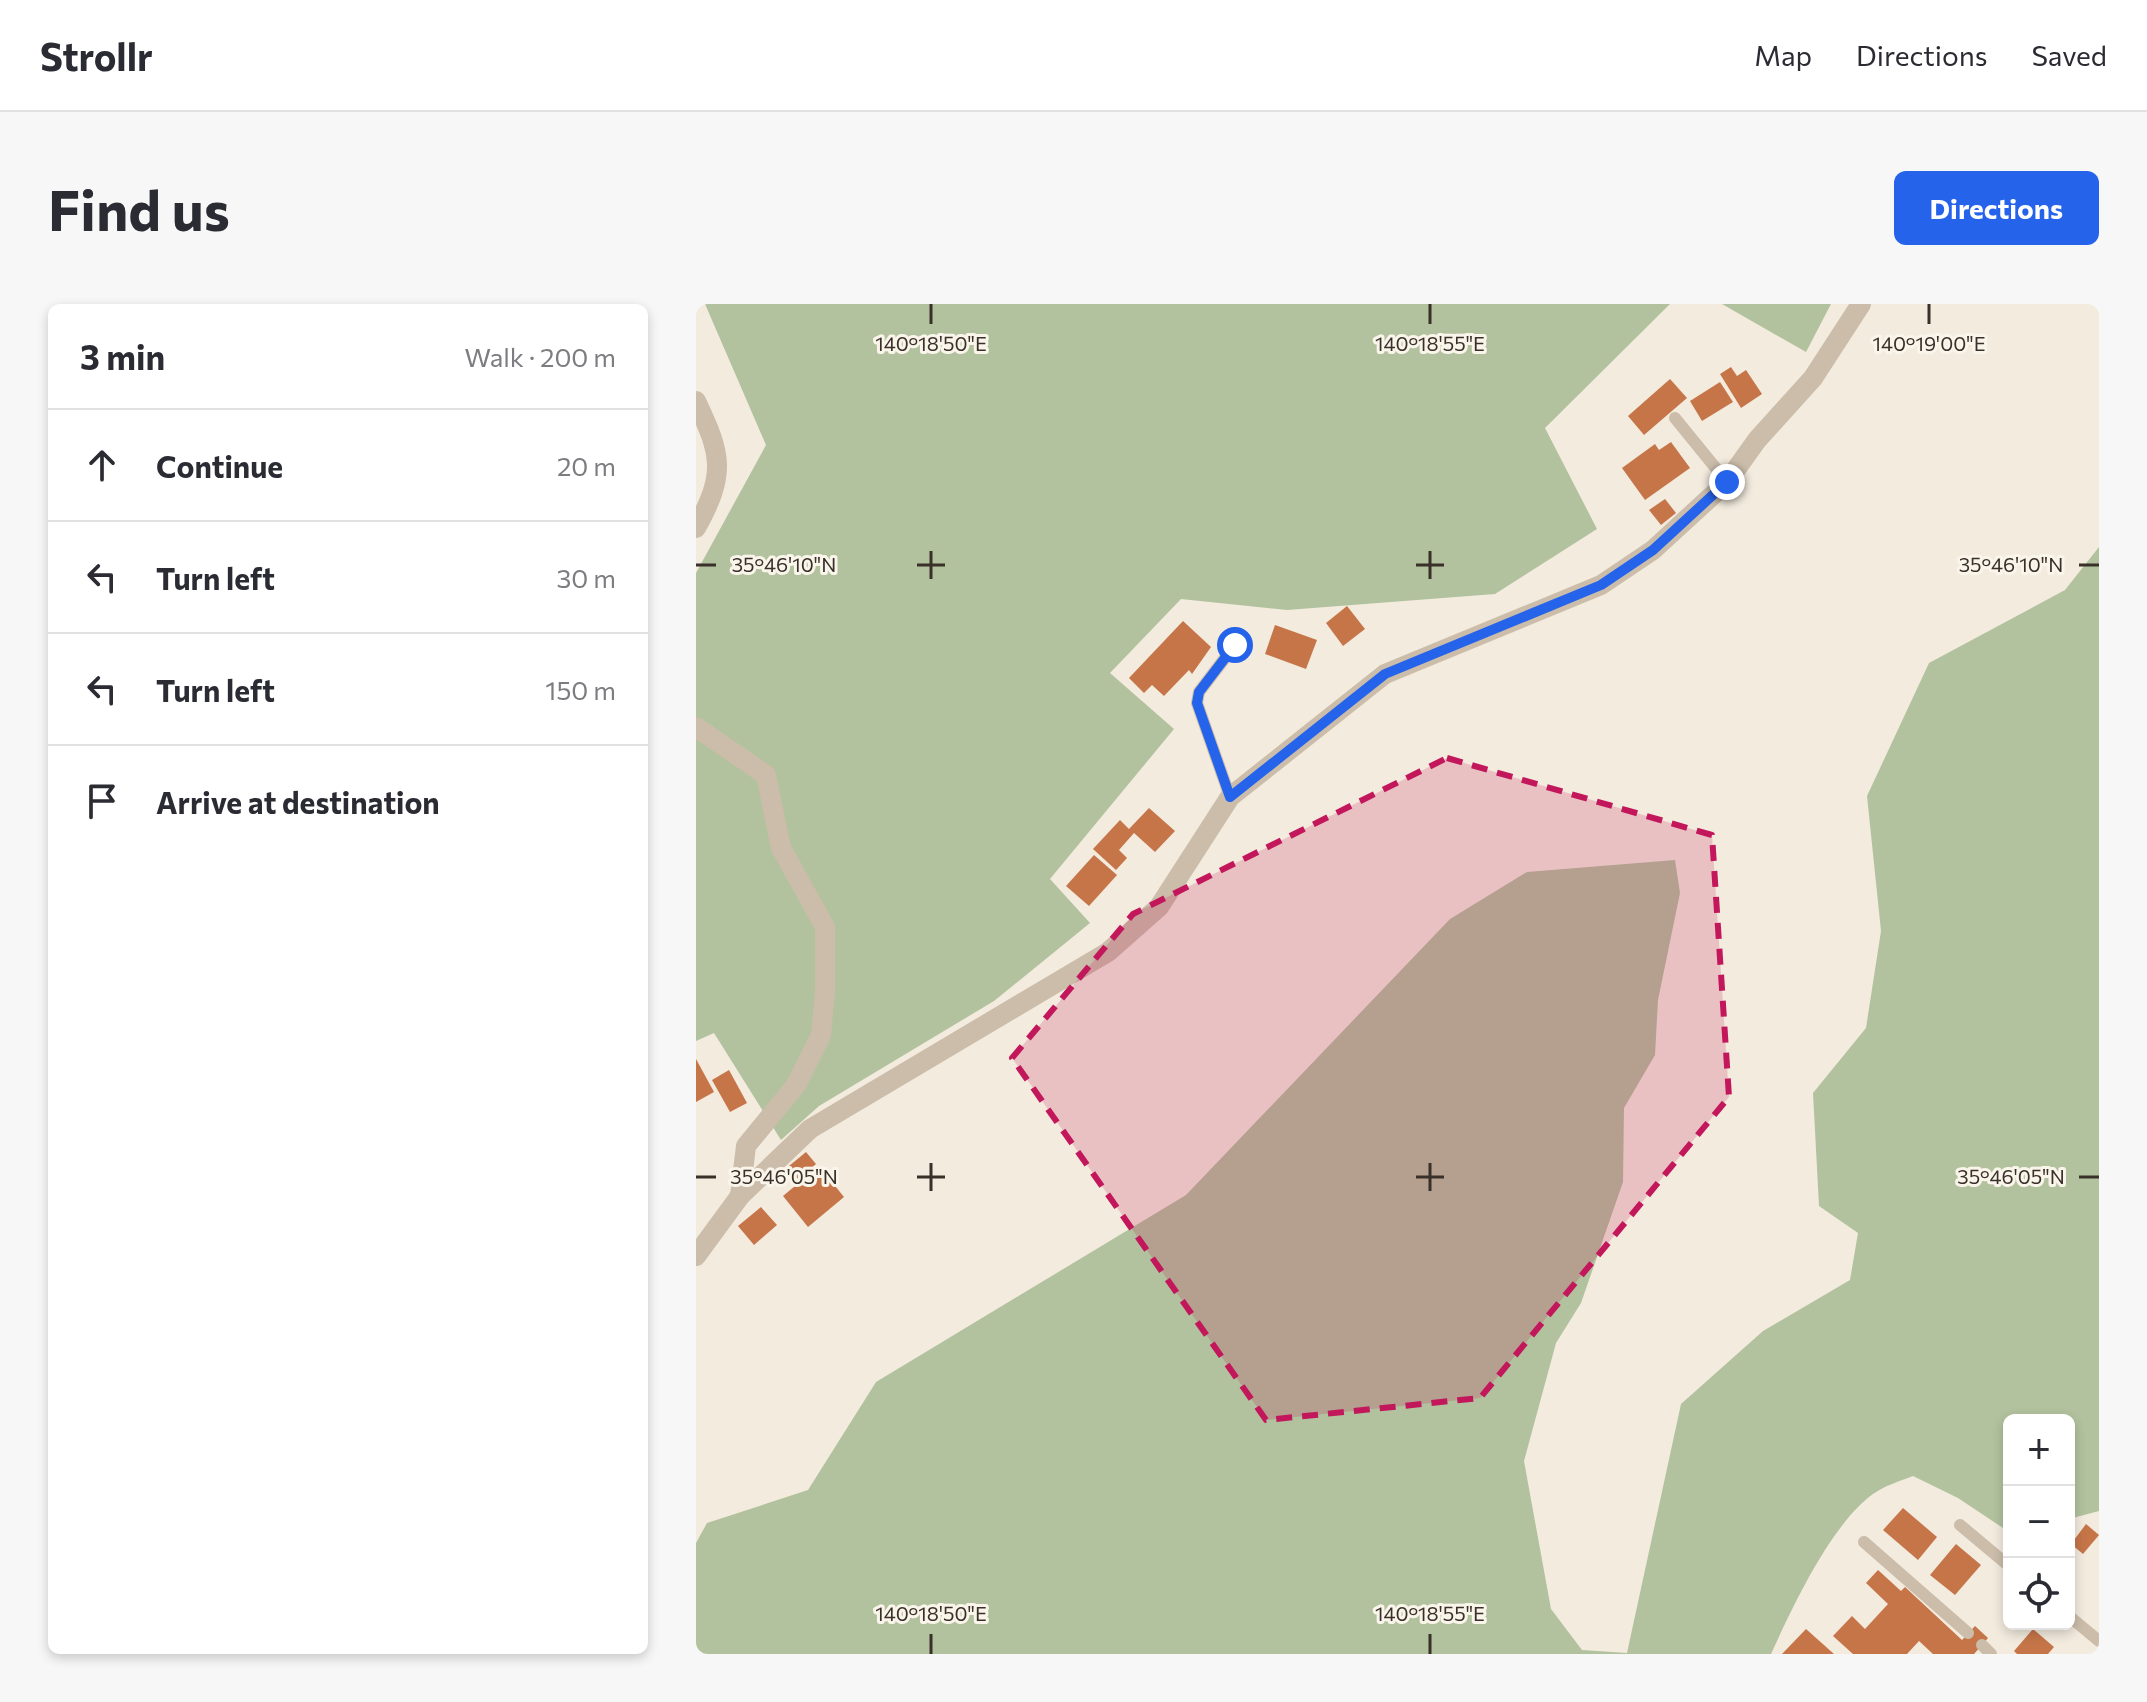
<!DOCTYPE html>
<meta charset="utf-8">
<style>
body{margin:0;font-family:Commissioner,sans-serif;background:#f7f7f7;color:#2b2b33}
.controls{position:absolute;right:24px;bottom:24px;display:grid;overflow:hidden;border-radius:12px;box-shadow:0 4px 12px #0003}
.controls button{width:72px;height:72px;display:grid;place-items:center;padding:0;border:0;border-bottom:2px solid #e1e1e2;background:#fff;color:#2b2b33;font:40px sans-serif}
.stop{position:absolute;width:24px;height:24px;margin:-18px;border:6px solid #2563eb;border-radius:50%;background:#fff}
.stop.end{background:#2563eb;border-color:#fff;box-shadow:0 2px 8px #0008}
.list{margin:0;padding:0;list-style:none}
h2{display:flex;justify-content:space-between;align-items:center;height:104px;margin:0;padding:0 32px;font-size:34px}
h2 small{font-size:26px;font-weight:400;color:#7c7c81}
.list li{display:grid;grid-template-columns:52px 1fr auto;gap:24px;align-items:center;box-sizing:border-box;height:112px;padding:0 32px;border-top:2px solid #e1e1e2}
.list b{display:block;font-size:30px;white-space:nowrap}
.list em{font-size:26px;font-style:normal;color:#7c7c81}
.icon{flex:none;width:44px;height:44px;fill:none;stroke:currentColor;stroke-width:2;stroke-linecap:round;stroke-linejoin:round}
.map{position:relative;flex:none;width:1403px;height:1350px;overflow:hidden;border-radius:12px}
header{display:flex;align-items:center;gap:48px;box-sizing:border-box;height:112px;padding:0 40px;background:#fff;border-bottom:2px solid #e1e1e2}
header strong{font-size:38px}
nav{display:flex;gap:44px;margin-inline-start:auto;font-size:28px}
.intro{display:flex;align-items:center;justify-content:space-between;box-sizing:border-box;height:192px;padding:0 48px}
h1{margin:0;font-size:56px}
.button{padding:20px 36px;border-radius:12px;background:#2563eb;color:#fff;font-size:28px;font-weight:700}
main{display:flex;gap:48px;padding:0 48px}
aside{flex:1;background:#fff;border-radius:12px;box-shadow:0 4px 12px #0003}
.map>svg:first-child{display:block}
</style>
<header>
<strong>Strollr</strong>
<nav><a>Map</a><a>Directions</a><a>Saved</a></nav>
</header>
<div class="intro"><h1>Find us</h1><a class="button">Directions</a></div>
<main>
<aside>
<h2>3 min<small>Walk · 200 m</small></h2>
<ul class="list">
<li><svg class="icon" aria-label="ahead" viewBox="0 0 24 24"><path d="M12 20V5M6 11l6-6 6 6"/></svg><div><b>Continue</b></div><em>20 m</em></li>
<li><svg class="icon" aria-label="left" viewBox="0 0 24 24"><path d="M17 20v-9H6M10 6l-5 5 5 5"/></svg><div><b>Turn left</b></div><em>30 m</em></li>
<li><svg class="icon" aria-label="left" viewBox="0 0 24 24"><path d="M17 20v-9H6M10 6l-5 5 5 5"/></svg><div><b>Turn left</b></div><em>150 m</em></li>
<li><svg class="icon" aria-label="arrive" viewBox="0 0 24 24"><path d="M6 21V4h12l-3 4 3 4H6"/></svg><div><b>Arrive at destination</b></div></li>
</ul>
</aside>
<div class="map">
<svg width="1403" height="1350" viewBox="0 0 1403 1350">
<rect width="100%" height="100%" fill="#f3ebde"/>
<!-- green -->
<g fill="#b2c29e">
<polygon points="9,0 974,0 849,124 901,225 799,290 591,306 485,295 414,369 478,425 354,575 394,619 298,697 123,802 85,836 18,729 0,737 0,269 70,141"/>
<polygon points="1026,0 1135,0 1110,48"/>
<path d="M1403,243V1207L1373,1215V1116H1313V1225L1307,1224L1262,1194L1217,1172C1204,1177 1188,1182 1177,1190C1135,1220 1096,1304 1075,1350H0V1239L11,1219L112,1186L180,1078L490,891L754,615L831,568L979,556L984,589L962,696L959,751L928,804L927,878L885,999L860,1039L828,1157L855,1305L886,1346L931,1349L985,1100L1067,1027L1154,976L1162,929L1123,902L1117,789L1170,724L1185,627L1171,492L1233,359L1369,286Z"/>
</g>
<!-- building -->
<g fill="#c67549">
<polygon points="1035,63 1041,72 1050,66 1066,90 1045,104 1024,70"/>
<polygon points="974,75 991,94 948,131 932,112"/>
<polygon points="1024,78 1037,98 1006,117 994,97"/>
<polygon points="975,138 994,164 949,196 926,164 959,140 963,146"/>
<polygon points="969,195 980,209 965,221 953,206"/>
<polygon points="651,302 669,325 647,342 630,319"/>
<polygon points="487,317 515,343 496,370 493,366 468,392 456,381 448,389 433,374"/>
<polygon points="579,321 621,336 610,365 569,350"/>
<polygon points="453,504 479,527 459,548 438,529 423,546 431,554 420,566 397,545 424,516 433,525"/>
<polygon points="398,551 421,571 393,602 370,582"/>
<polygon points="0,755 18,788 0,798"/>
<polygon points="33,766 51,799 34,808 16,776"/>
<polygon points="110,848 120,860 102,875 93,862"/>
<polygon points="123,862 148,893 112,923 87,892"/>
<polygon points="65,903 81,921 58,941 42,922"/>
<polygon points="1207,1204 1241,1233 1222,1256 1187,1226"/>
<polygon points="1390,1220 1403,1231 1387,1250 1375,1240"/>
<polygon points="1260,1240 1285,1261 1259,1291 1234,1271"/>
<polygon points="1182,1266 1205,1287 1209,1283 1266,1336 1279,1322 1292,1334 1278,1350 1237,1350 1223,1337 1211,1350 1157,1350 1137,1332 1156,1312 1169,1325 1192,1300 1170,1279"/>
<polygon points="1110,1325 1138,1350 1086,1350"/>
<polygon points="1337,1325 1358,1343 1352,1350 1321,1350 1318,1347"/>
</g>
<g fill="none" stroke-linecap="round" stroke-linejoin="round">
<!-- service -->
<g stroke="#cbbdaa" stroke-width="12">
<polyline points="979,114 1031,178"/>
<polyline points="534,493 501,399 503,388 539,341"/>
<polyline points="1264,1221 1313,1262"/>
<polyline points="1168,1238 1272,1329"/>
<polyline points="1373,1312 1403,1337"/>
<polyline points="1286,1341 1295,1350"/>
</g>
<!-- minor -->
<g stroke="#cbbdaa" stroke-width="20">
<path d="M0,97C26,151 30,170 0,224"/>
<polyline points="0,423 70,471 85,544 129,623 129,687 125,731 100,781 50,842 44,892"/>
<polyline points="0,952 44,892 114,825 412,648 463,603 534,493 689,370 905,281 957,246 1031,178 1061,136 1117,74 1165,0"/>
</g>
</g>
<g fill="none" stroke-linecap="round" stroke-linejoin="round">
<!-- route -->
<polyline stroke="#2563eb" stroke-width="10" points="539,341 503,388 501,399 534,493 689,370 905,281 957,246 1031,178"/>
</g>
<!-- marked area -->
<path fill="#c2185b" fill-opacity="0.2" stroke="#c2185b" stroke-width="6" stroke-dasharray="16 10" stroke-linejoin="round" d="M751,454L1016,531L1033,793L784,1094L570,1116L316,754L437,610Z"/>
<!-- ticks -->
<path fill="none" stroke="#39302a" stroke-width="3" d="M235,0V20M734,0V20M1233,0V20M235,247V275M734,247V275M0,261H20M221,261H249M720,261H748M1383,261H1403M235,859V887M734,859V887M0,873H20M221,873H249M720,873H748M1383,873H1403M235,1330V1350M734,1330V1350"/>
<g font-size="20" text-anchor="middle" fill="#39302a" stroke="#faf5eb" stroke-width="6" stroke-linejoin="round" paint-order="stroke">
<text x="235" y="47">140°18'50"E</text>
<text x="734" y="47">140°18'55"E</text>
<text x="1233" y="47">140°19'00"E</text>
<text x="88" y="268">35°46'10"N</text>
<text x="1315" y="268">35°46'10"N</text>
<text x="88" y="880">35°46'05"N</text>
<text x="1315" y="880">35°46'05"N</text>
<text x="235" y="1317">140°18'50"E</text>
<text x="734" y="1317">140°18'55"E</text>
</g>
</svg>
<div class="controls">
<button>+</button>
<button>−</button>
<button><svg class="icon" aria-label="locate" viewBox="0 0 24 24"><circle cx="12" cy="12" r="6"/><path d="M12 2v4M12 18v4M2 12h4M18 12h4"/></svg></button>
</div>
<div class="stop" style="left:539px;top:341px"></div>
<div class="stop end" style="left:1031px;top:178px"></div>
</div>
</main>
